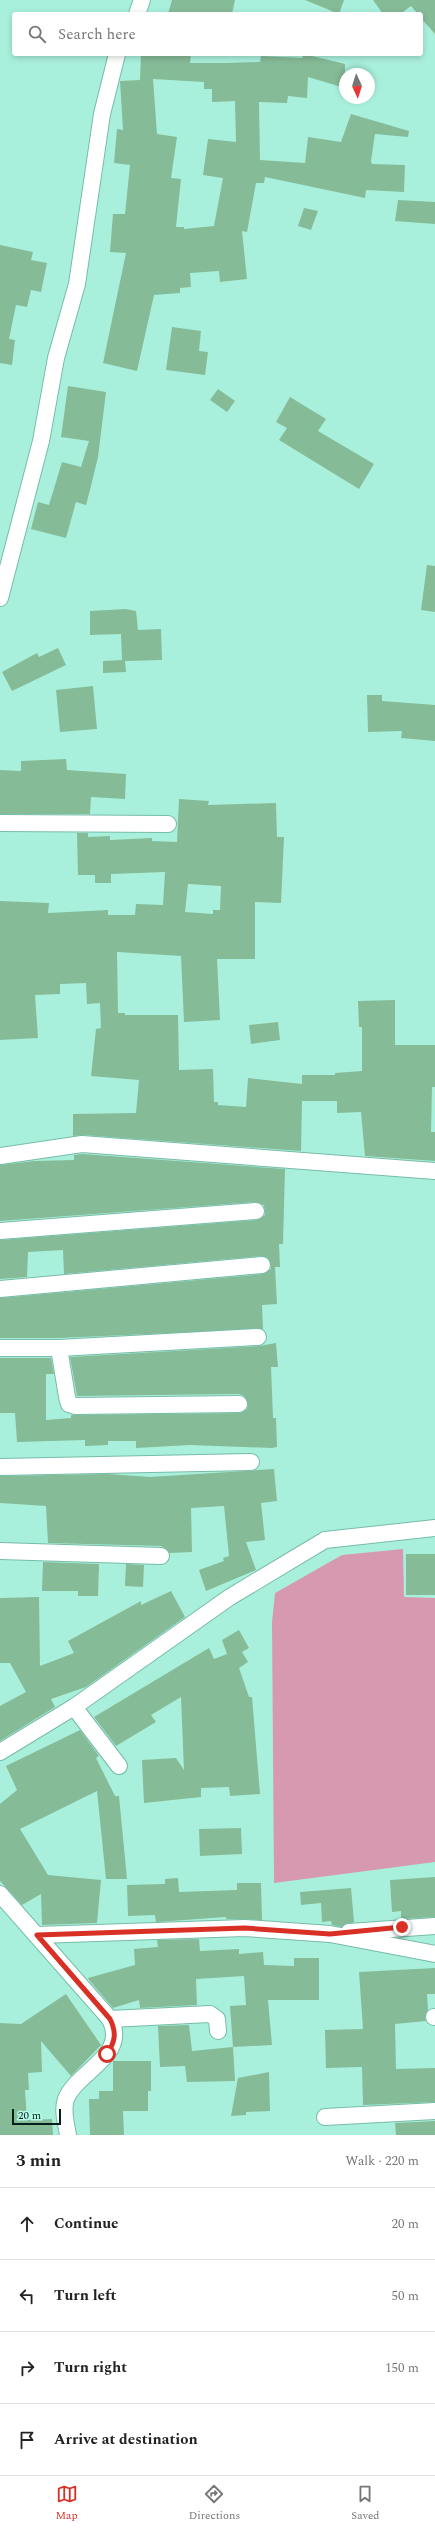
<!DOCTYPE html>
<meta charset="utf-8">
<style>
body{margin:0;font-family:Spectral,serif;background:#f2f2f2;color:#222}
.compass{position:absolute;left:339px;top:68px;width:36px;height:36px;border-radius:50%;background:#fff;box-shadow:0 2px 6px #0003;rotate:176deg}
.scale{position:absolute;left:12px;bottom:10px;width:49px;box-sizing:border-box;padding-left:4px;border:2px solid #022019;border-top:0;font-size:11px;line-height:14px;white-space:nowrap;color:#022019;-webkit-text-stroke:3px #b6fee9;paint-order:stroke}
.stop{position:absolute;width:12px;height:12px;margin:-9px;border:3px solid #d93025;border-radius:50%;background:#fff}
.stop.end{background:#d93025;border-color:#fff;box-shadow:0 1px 4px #0008}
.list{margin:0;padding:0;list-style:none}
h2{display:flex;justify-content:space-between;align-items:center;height:52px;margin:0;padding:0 16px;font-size:17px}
h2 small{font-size:13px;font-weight:400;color:#767676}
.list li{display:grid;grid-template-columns:26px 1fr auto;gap:12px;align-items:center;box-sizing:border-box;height:72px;padding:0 16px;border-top:1px solid #e0e0e0}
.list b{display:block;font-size:15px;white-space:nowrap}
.list em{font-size:13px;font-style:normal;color:#767676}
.icon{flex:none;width:22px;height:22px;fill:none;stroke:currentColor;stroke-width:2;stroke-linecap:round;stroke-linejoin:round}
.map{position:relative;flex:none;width:435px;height:2135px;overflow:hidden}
.search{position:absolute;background:#fff;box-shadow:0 2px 6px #0003;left:12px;right:12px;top:12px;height:44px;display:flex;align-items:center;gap:10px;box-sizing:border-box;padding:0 14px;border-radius:4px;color:#767676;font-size:15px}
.sheet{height:340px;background:#fff}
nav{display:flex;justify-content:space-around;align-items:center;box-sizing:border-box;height:56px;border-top:1px solid #e0e0e0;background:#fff;font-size:11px;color:#767676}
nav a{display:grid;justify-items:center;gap:2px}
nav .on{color:#d93025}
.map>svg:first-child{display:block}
</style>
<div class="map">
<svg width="435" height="2135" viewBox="0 0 435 2135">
<rect width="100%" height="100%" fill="#a9f0dc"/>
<!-- green -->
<polygon fill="#d799b0" points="403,1549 404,1597 435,1598 435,1862 274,1883 272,1622 275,1593 342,1555"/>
<!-- building -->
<g fill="#86bb98" fill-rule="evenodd">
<polygon points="172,0 235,0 232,14 168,14"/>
<polygon points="305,0 344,0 339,14"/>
<polygon points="373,0 435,0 435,34 421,18 421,14 418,14 411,6 400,14 383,14"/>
<path d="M141,54H191L190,63H227L260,62L261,56L302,58L304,54L345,64V88L308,77L307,98L288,96L287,103L259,102L260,160L305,163L308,137L341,142L351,114L409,131L408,137L375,134L371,161L372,164L405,165L404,192L366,190L365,198L265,177L264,183H256L247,232L242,231L247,279L220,282L219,271L190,273L191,287L180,288V293L154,295L137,371L103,363L126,253L110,252L113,214H125L130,165L114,163L117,129L123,130L120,81L140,80ZM153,79L204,82V89H212V102L235,101L236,142L208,139L203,175L223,178L214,226L184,229V227H176L181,179L171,178L177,137L157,134Z"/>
<polygon points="398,200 435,202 435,224 395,221"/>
<polygon points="304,208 318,211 311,230 298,226"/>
<polygon points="0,245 33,252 31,260 47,263 41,292 31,290 27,307 16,305 9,339 15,340 12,365 0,363"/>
<polygon points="172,327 201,331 199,351 208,352 205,375 166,370"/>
<polygon points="68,386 106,392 98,457 90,490 86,505 76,502 66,538 31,529 38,502 49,505 62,462 81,467 89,441 61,437"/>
<polygon points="218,389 235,401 227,412 210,400"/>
<polygon points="290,397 326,419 318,431 374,464 359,489 279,440 287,428 276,422"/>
<polygon points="427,565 435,566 435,612 421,610"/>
<polygon points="126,609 136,611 138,630 161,629 162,660 125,661 126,672 103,673 103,661 122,660 121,634 90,635 90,611"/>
<polygon points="58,648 66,665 12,691 2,672 37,653 39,657"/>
<polygon points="93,686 97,729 60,732 56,690"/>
<polygon points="367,695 382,695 382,701 435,705 435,741 401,738 402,731 368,732"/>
<polygon points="66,759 67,770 126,774 125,799 91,797 90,814 0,814 0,770 21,771 21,761"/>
<path d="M179,799L209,801L208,805L276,803L277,837H284L281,903L255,902V959H217L220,1020L184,1022L181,956L117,952L118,1013H125V1015H178L179,1070L213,1069L214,1102H218V1105L246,1107L248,1078L302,1084V1075H335V1073L362,1071V1027H359L358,1001L395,1000V1045H435V1087H432L431,1132H435V1161L365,1156L361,1112L337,1113V1101H302L301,1151L83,1135L73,1136V1114L136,1113L139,1080L91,1076L96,1029L101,1028L100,1003L87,1004L86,983L60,984V994L35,995L38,1038L0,1040V901L49,903L48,913L108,910V915H135L136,904L163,905L165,872L111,874V883H95V875H78L77,833H88V837L110,836V840L152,838V841L177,842ZM188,884L221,886L220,910H213V914L185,912Z"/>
<polygon points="278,1022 280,1040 251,1044 249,1025"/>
<polygon points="82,1154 285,1169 283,1244 279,1244 280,1267 275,1267 277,1304 262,1305 263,1329 59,1338 0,1338 0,1298 263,1274 271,1269 269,1259 261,1256 64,1274 63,1250 28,1252 27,1277 0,1279 0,1240 257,1220 265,1215 264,1205 255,1202 0,1221 0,1165 34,1161 74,1160 74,1155"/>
<polygon points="276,1343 278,1367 271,1367 273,1418 276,1418 277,1447 272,1448 190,1445 136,1448 136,1441 108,1441 108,1445 85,1446 85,1440 17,1442 15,1413 0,1413 0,1358 51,1358 54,1374 46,1374 46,1420 71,1418 71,1415 240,1413 247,1409 248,1404 244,1396 239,1394 77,1396 70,1357 259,1346"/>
<polygon points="274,1469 277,1501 261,1503 265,1540 246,1542 256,1570 206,1591 199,1570 224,1561 223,1558 229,1556 224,1506 191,1508 192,1552 170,1553 161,1546 48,1543 46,1506 0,1503 0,1476 108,1474 150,1477"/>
<rect x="406" y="1554" width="29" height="41"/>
<polygon points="43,1562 99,1564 98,1596 78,1596 78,1591 42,1591"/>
<polygon points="126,1564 144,1565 143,1587 125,1586"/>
<polygon points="171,1591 185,1617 86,1687 51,1699 55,1707 0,1741 0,1706 26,1692 10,1663 0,1663 0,1598 39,1597 40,1666 74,1653 68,1641 141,1601 141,1605"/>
<polygon points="239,1630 249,1648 242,1652 248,1662 239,1668 249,1697 252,1697 260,1794 230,1796 229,1787 201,1788 201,1797 144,1803 142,1760 176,1758 184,1770 181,1697 151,1715 156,1722 116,1746 94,1717 209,1648 214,1659 227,1654 222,1640"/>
<polygon points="80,1730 99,1756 96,1758 115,1796 119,1796 127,1879 106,1879 97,1791 20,1829 48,1875 101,1880 97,1923 42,1925 41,1894 22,1905 0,1881 0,1804 17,1790 6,1766"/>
<polygon points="241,1828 242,1854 200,1856 199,1829"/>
<polygon points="435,1877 435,1917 401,1919 401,1911 392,1912 390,1880"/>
<polygon points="178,1878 179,1892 237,1890 237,1883 261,1883 262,1920 226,1919 226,1917 156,1922 155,1915 128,1916 127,1885 165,1884 165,1879"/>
<polygon points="351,1888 354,1922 342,1927 332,1925 331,1921 322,1922 321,1903 301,1905 300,1892"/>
<polygon points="199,1939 200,1951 239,1949 239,1954 263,1952 264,1965 294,1966 294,1958 319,1958 319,2000 268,2000 272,2045 233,2047 230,2006 246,2005 244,1976 196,1979 197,2005 140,2008 139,2000 113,2008 89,1980 88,1978 135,1965 134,1949 158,1947 157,1940"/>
<polygon points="435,1968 435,1994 427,1994 428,2010 425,2017 426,2021 395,2024 396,2069 435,2068 435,2102 363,2105 362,2067 326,2068 325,2030 363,2029 359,1972"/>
<polygon points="66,1994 101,2045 71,2076 41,2041 42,2072 28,2073 29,2090 25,2090 27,2120 52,2119 53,2135 0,2135 0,2023 21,2024"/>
<polygon points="189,2025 192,2051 233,2047 235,2081 187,2082 185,2066 160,2067 158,2026"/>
<polygon points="113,2061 151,2061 151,2091 148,2091 148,2111 123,2111 124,2135 90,2135 89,2099 99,2099 99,2091 113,2091"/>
<polygon points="269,2072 270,2111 246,2112 246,2115 231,2116 238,2078"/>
<polygon points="435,2121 435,2135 396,2135 395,2123"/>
</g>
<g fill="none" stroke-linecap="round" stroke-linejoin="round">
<defs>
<g id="minor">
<polyline points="137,14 142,0"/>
<polyline points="0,598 41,441 56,358 77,284 102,114 117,54"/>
<polyline points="0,823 168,824"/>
<polyline points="0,1156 82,1144 435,1171"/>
<polyline points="0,1231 256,1211"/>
<polyline points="0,1289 262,1265"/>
<polyline points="0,1348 59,1348 258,1337"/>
<polyline points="59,1348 67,1397 69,1404 75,1406 239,1404"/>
<polyline points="0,1467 251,1462"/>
<polyline points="0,1551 161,1556"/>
<polyline points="74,1707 119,1766"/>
<polyline points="0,1752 74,1707 230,1597 325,1540 435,1528"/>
<path d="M0,1894L110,2019C129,2056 78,2070 66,2099C62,2110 66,2123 68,2135"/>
<polyline points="349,1932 435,1926"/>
<polyline points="37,1935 245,1928 330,1934 435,1954"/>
<polyline points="434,2017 435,2017"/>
<polyline points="110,2019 210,2014 217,2019 218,2031"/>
<polyline points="325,2117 435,2111"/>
</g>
</defs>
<!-- minor casing -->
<use href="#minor" stroke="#76bca9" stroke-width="18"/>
<!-- minor -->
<use href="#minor" stroke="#fff" stroke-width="16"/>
</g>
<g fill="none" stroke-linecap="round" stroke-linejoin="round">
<!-- route -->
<path stroke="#d93025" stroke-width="5" d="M107,2054C115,2042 117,2033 110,2019L37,1935L245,1928L330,1934L402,1927"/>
</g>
</svg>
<svg class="compass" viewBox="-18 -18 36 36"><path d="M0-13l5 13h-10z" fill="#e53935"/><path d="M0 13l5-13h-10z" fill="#767676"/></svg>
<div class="scale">20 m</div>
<div class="stop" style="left:107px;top:2054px"></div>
<div class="stop end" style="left:402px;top:1927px"></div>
<div class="search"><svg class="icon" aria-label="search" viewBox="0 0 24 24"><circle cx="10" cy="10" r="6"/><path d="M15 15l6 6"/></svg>Search here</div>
</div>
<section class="sheet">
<h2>3 min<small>Walk · 220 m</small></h2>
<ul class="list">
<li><svg class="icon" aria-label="ahead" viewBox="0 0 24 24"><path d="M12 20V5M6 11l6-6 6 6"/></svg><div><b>Continue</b></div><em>20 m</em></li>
<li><svg class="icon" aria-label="left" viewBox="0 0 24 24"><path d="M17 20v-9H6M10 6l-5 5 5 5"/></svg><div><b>Turn left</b></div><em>50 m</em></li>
<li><svg class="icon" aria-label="right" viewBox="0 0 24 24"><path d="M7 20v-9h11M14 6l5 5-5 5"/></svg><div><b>Turn right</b></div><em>150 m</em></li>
<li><svg class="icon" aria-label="arrive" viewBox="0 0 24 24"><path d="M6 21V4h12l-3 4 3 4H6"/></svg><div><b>Arrive at destination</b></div></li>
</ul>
</section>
<nav>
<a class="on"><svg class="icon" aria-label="map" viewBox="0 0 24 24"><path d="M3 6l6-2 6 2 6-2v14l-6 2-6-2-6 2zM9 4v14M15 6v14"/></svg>Map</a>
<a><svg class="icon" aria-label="directions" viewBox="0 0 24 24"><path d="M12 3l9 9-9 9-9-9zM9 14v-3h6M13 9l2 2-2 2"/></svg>Directions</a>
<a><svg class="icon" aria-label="saved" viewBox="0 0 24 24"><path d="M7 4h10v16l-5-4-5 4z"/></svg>Saved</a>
</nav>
